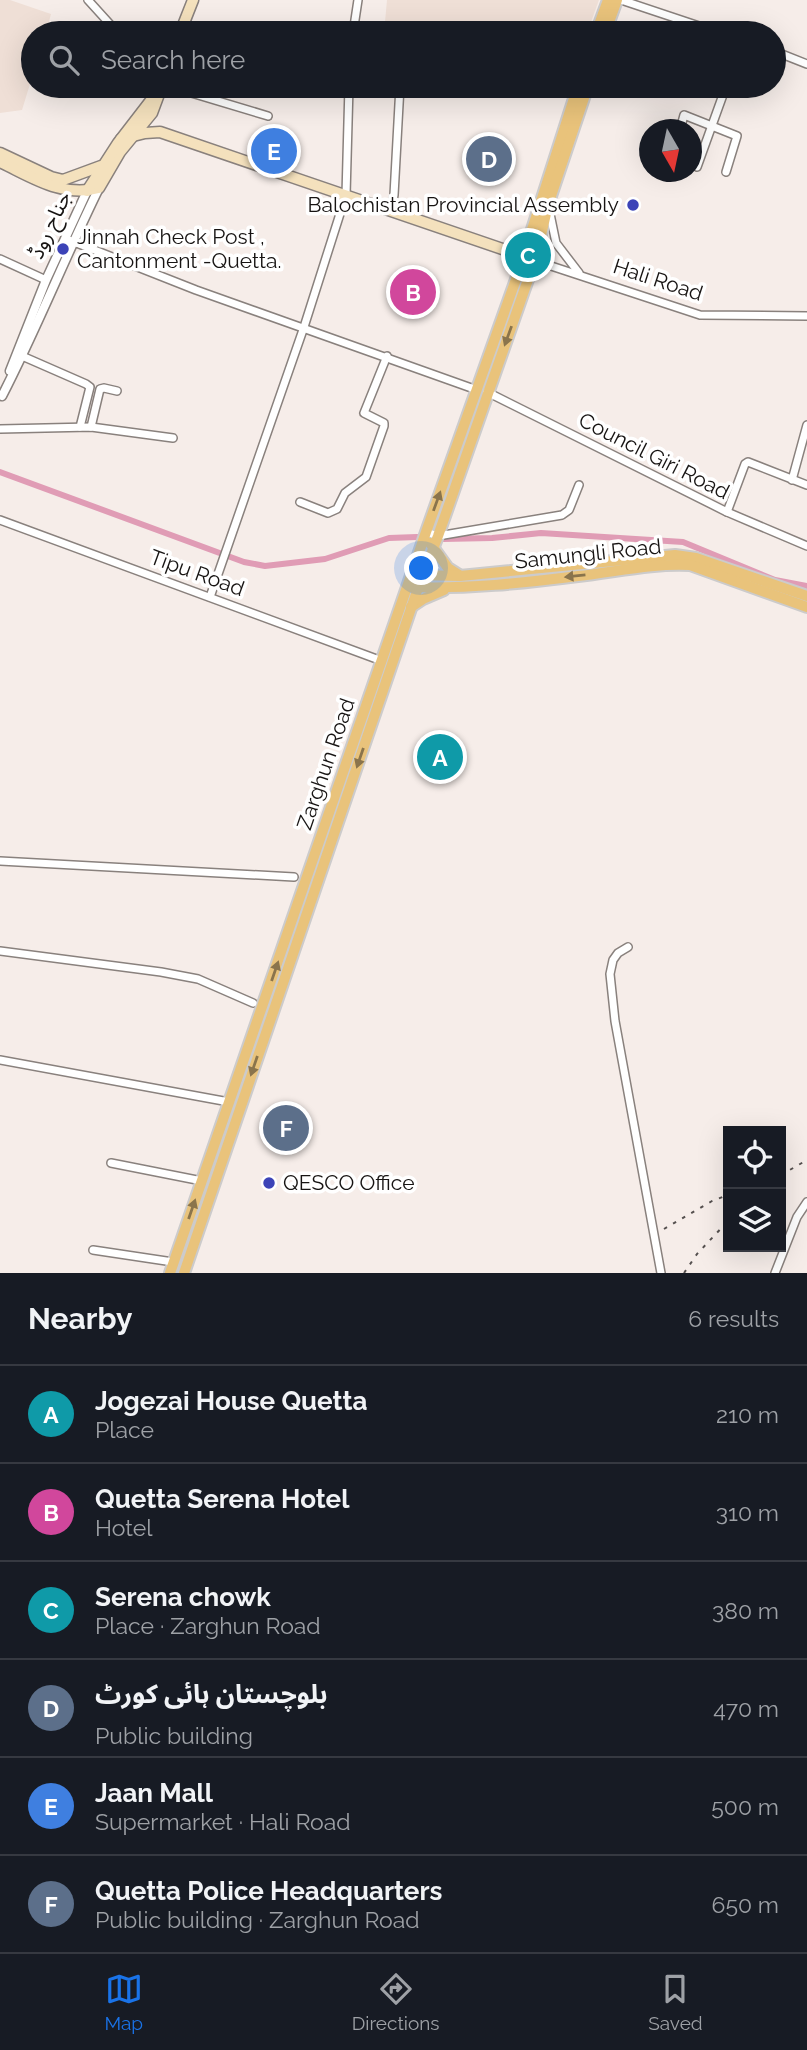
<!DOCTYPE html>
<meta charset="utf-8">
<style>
body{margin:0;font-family:Raleway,"Noto Sans Arabic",sans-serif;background:#20242c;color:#f1f3f6}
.controls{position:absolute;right:21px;bottom:21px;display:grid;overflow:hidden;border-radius:0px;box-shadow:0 7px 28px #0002}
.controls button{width:63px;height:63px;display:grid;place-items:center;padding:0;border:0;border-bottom:2px solid #363941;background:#171b24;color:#f1f3f6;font:35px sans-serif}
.compass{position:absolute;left:639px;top:119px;width:63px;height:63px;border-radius:50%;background:#171b24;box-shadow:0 7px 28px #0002;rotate:171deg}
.you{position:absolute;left:422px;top:569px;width:24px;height:24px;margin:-18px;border:5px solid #fff;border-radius:50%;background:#1a73e8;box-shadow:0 0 0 10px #1a73e833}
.badge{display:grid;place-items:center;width:46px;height:46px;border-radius:50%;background:#1a73e8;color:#fff;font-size:23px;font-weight:700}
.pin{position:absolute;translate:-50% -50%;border:4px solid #fff;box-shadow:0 2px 7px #0006}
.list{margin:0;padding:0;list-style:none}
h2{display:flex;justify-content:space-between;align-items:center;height:91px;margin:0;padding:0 28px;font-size:30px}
h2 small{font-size:23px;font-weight:400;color:#9ea1a6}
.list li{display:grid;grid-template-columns:46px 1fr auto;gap:21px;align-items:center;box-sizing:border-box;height:98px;padding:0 28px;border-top:2px solid #363941}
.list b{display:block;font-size:26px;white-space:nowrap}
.list p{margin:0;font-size:23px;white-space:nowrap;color:#9ea1a6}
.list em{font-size:23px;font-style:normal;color:#9ea1a6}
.icon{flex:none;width:38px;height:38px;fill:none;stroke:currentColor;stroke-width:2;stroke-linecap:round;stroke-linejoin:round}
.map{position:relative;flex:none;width:807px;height:1273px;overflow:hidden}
.search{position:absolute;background:#171b24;box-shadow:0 7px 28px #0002;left:21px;right:21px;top:21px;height:77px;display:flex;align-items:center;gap:18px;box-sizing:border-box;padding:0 24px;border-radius:38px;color:#9ea1a6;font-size:26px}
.sheet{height:679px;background:#171b24}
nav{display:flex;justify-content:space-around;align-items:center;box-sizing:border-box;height:98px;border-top:2px solid #363941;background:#171b24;font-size:19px;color:#9ea1a6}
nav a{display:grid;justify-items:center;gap:4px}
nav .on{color:#1a73e8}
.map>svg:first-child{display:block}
</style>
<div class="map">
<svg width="807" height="1273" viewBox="0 0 807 1273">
<rect width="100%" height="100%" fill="#f6ede9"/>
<!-- built -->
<g fill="#efdfd6">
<polygon points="0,0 10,0 51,14 46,33 33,33 33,74 22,110 0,113"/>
<polygon points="387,0 599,0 587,33 384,33"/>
</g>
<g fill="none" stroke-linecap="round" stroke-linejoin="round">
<!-- canal -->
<g stroke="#e09cb5" stroke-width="6">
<polyline points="0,472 244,562 265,566 325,559 389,538 417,537"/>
<polyline points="443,539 492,538 541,533 683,542 775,580 807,586"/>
</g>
<defs>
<g id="minor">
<polyline points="88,0 118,33"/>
<polyline points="621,0 720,33"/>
<polyline points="353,33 358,0"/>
<polyline points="774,51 807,64"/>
<polyline points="168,86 268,116"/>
<polyline points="680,130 684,115 737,136 726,172"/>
<polyline points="697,167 724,92"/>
<polyline points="549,209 556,243 579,273"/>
<polyline points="391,210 394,195 400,86"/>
<polyline points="69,240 196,290 477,390"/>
<polyline points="0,259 46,280"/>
<polyline points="542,263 700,315 807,316"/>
<polyline points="22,356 86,384 90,387 80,427"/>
<polyline points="487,392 727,512 807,546"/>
<polyline points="91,427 100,389 104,388 117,391"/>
<polyline points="0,429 91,427 173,438"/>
<polyline points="792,480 807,425"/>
<polyline points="300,502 328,513 337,509 345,493 366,477 384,426 384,423 364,413 387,356"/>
<polyline points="727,512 745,464 748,462 807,485"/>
<polyline points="0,520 382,661"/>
<polyline points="426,532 438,536 562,515 569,510 579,485"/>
<polyline points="210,597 304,327 346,195 349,86"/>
<polyline points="0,861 294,877"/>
<polyline points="628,947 618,953 613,960 610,974 615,1021 661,1273"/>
<polyline points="0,951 161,972 198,979 253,1003"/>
<polyline points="0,1060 229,1102"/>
<polyline points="111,1163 202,1181"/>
<polyline points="93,1250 173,1262"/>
<polyline points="775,1273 797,1217 807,1202"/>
</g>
<g id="tertiary">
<polyline points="10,371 46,280 87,191"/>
<path d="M2,396C37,328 65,257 99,188"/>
</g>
<g id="secondary">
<polyline points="180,33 193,0"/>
<polyline points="121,139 145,133 160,132 517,254"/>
<polyline points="0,153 51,177 63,180 101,166"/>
<path d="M0,162C32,177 62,198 99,188L120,152L152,113L162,86"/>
<polyline points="87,191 118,143 155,95"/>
</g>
<g id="primary">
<polyline points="596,33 608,0"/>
<polyline points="605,33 617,0"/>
<circle cx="529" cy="258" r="13"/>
<polyline points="527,245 578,86"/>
<polyline points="538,248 548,205 588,86"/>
<polyline points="430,543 448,568 459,575"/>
<polyline points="418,575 460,576 675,555 696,558 807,596"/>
<path d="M412,587C467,589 523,583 578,576C615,572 652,563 690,565L807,607"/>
<polyline points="411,607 423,599 444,590"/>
<polyline points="170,1273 426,532 520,268"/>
<polyline points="184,1273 418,588 438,536 531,271"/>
</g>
</defs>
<!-- minor casing -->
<use href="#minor" stroke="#89817d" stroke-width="10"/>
<!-- tertiary casing -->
<use href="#tertiary" stroke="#89817d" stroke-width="11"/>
<!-- secondary casing -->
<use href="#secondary" stroke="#89817d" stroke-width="13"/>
<!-- primary casing -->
<use href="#primary" stroke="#cccbcb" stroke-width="14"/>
<!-- minor -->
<use href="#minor" stroke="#fff" stroke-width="7"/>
<!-- tertiary -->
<use href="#tertiary" stroke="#fff" stroke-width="8"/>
<!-- secondary -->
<use href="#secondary" stroke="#f4e1bd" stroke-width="10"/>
<!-- primary -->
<use href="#primary" stroke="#e9c37b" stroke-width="10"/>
<!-- rail -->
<g stroke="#55504f" stroke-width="2" stroke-dasharray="3.5 7" stroke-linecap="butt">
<polyline points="781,1175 807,1160"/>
<polyline points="664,1229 712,1201 728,1195"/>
<polyline points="684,1273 697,1254 728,1221"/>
</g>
</g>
<!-- one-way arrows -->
<defs><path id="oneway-solid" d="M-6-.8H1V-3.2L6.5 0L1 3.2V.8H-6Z" transform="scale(1.75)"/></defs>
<g fill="#8a744c">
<use href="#oneway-solid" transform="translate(508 336) rotate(110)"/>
<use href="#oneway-solid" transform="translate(437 501) rotate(-70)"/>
<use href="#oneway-solid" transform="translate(575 576) rotate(174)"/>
<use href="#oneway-solid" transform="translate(360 758) rotate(109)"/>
<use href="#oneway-solid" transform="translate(275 971) rotate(-71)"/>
<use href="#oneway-solid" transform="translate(254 1066) rotate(109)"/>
<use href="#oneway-solid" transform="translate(192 1209) rotate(-71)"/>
</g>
<!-- markers -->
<g fill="#3c43b7" stroke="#fff" stroke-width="2.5">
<circle cx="633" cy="205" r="7"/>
<circle cx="63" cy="249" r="7"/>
<circle cx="269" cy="1183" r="7"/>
</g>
<g text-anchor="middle" stroke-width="7" stroke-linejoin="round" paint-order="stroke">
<!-- poi labels -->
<g font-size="21" fill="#171413" stroke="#fff" text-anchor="start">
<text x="619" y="212" text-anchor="end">Balochistan Provincial Assembly</text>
<text x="77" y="244">Jinnah Check Post ,<tspan x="77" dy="24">Cantonment -Quetta.</tspan></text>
<text x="283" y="1190">QESCO Office</text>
</g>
<!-- street labels -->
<g font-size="21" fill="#171413" stroke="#fff">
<text transform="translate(50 225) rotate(-65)" y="7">جناح روڈ</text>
<text transform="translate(658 280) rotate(18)" y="7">Hali Road</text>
<text transform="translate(654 456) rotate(27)" y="7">Council Giri Road</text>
<text transform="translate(588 554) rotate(-6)" y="7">Samungli Road</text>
<text transform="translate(197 573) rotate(20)" y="7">Tipu Road</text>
<text transform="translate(326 764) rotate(-71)" y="7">Zarghun Road</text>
</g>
</g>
</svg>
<div class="controls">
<button><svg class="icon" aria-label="locate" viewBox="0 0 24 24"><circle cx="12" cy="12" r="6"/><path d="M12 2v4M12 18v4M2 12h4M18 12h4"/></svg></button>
<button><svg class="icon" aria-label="layers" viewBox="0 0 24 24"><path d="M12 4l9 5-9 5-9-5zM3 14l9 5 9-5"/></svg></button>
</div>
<svg class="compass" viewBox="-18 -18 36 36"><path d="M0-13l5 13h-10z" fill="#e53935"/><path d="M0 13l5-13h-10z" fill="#9ea1a6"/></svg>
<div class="you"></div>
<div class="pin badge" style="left:440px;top:757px;background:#0f9aa8">A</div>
<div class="pin badge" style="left:413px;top:292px;background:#d1479c">B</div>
<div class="pin badge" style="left:528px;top:255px;background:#0f9aa8">C</div>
<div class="pin badge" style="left:489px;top:159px;background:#5c6f8a">D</div>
<div class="pin badge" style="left:274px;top:151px;background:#3f7fe0">E</div>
<div class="pin badge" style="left:286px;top:1128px;background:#5c6f8a">F</div>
<div class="search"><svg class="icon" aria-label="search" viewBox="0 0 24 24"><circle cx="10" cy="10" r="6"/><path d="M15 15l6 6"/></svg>Search here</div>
</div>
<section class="sheet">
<h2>Nearby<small>6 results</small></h2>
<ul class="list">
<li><span class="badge" style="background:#0f9aa8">A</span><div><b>Jogezai House Quetta</b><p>Place</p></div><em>210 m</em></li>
<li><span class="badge" style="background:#d1479c">B</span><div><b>Quetta Serena Hotel</b><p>Hotel</p></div><em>310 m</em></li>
<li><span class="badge" style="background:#0f9aa8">C</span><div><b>Serena chowk</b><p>Place · Zarghun Road</p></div><em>380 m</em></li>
<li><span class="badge" style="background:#5c6f8a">D</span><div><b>بلوچستان ہائی کورٹ</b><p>Public building</p></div><em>470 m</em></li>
<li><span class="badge" style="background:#3f7fe0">E</span><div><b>Jaan Mall</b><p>Supermarket · Hali Road</p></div><em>500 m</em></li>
<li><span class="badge" style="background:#5c6f8a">F</span><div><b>Quetta Police Headquarters</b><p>Public building · Zarghun Road</p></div><em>650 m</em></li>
</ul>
</section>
<nav>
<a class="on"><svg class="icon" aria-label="map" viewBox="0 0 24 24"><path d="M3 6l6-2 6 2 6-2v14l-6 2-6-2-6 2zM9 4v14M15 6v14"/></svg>Map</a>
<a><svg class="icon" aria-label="directions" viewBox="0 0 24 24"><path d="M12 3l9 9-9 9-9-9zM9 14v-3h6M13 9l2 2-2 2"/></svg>Directions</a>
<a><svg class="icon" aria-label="saved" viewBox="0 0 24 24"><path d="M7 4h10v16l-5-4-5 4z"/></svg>Saved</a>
</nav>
